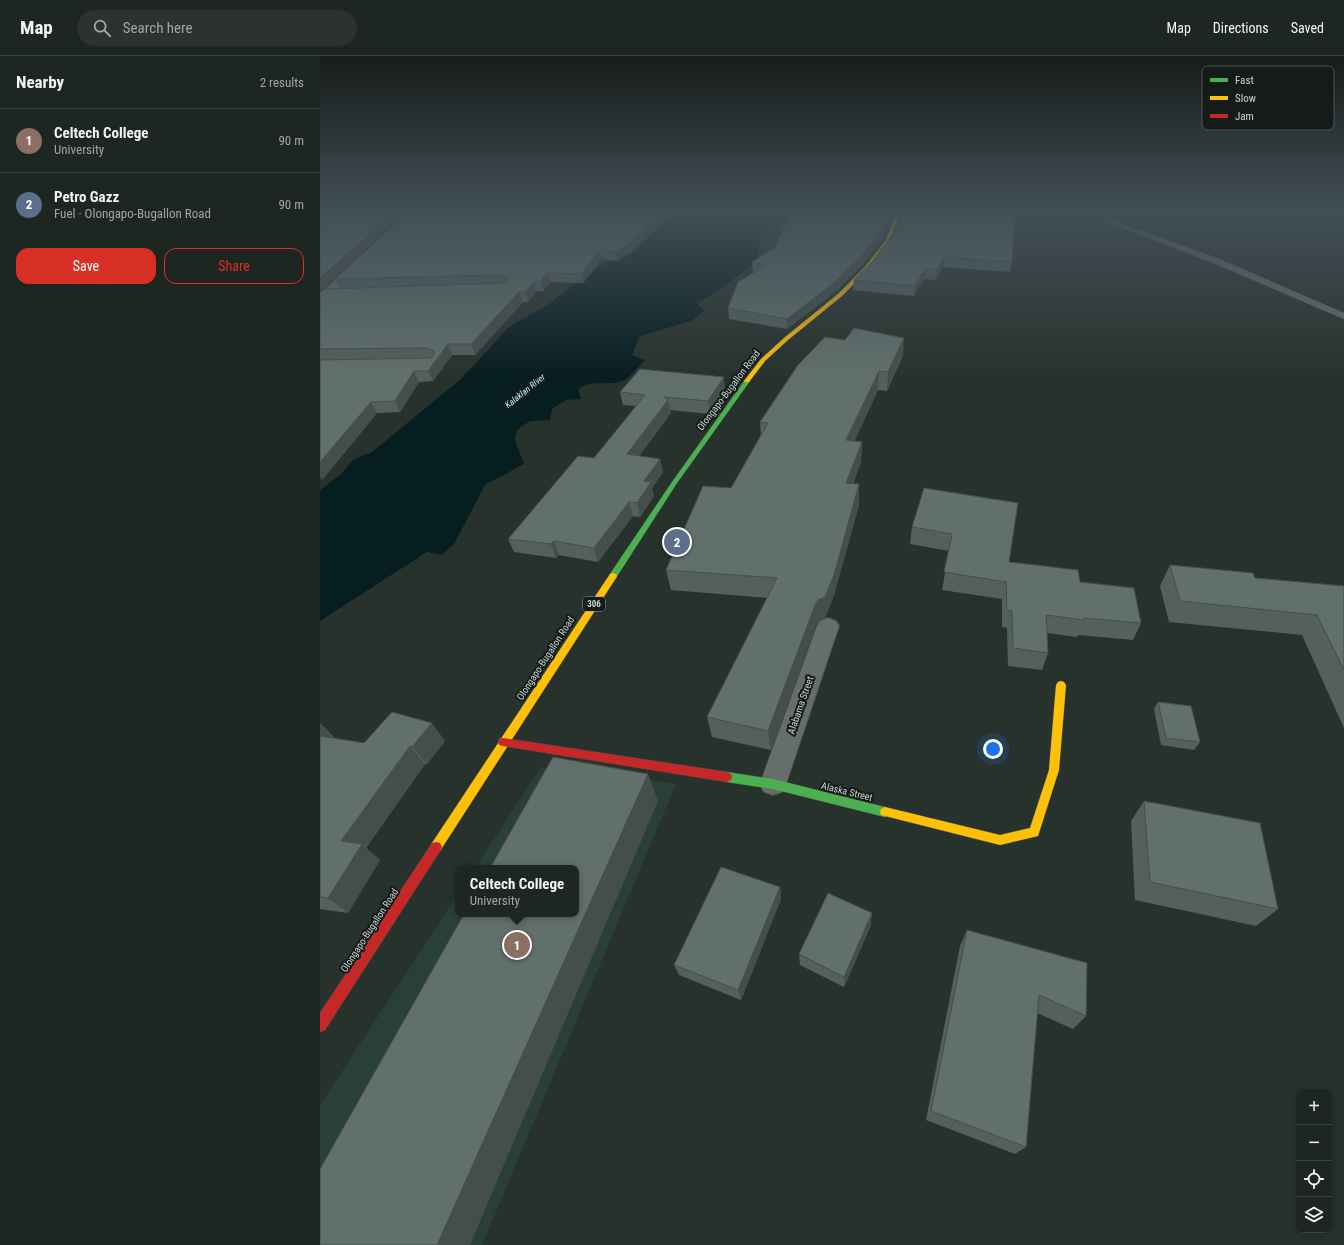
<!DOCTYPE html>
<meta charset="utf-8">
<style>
body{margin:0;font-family:"Roboto Condensed",sans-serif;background:#2b322f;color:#f1f3f6}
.controls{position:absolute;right:12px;bottom:12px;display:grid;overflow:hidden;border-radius:8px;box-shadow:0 2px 10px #0003}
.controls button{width:36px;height:36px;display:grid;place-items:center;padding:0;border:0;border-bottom:1px solid #3c4340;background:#1e2622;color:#f1f3f6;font:20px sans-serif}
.you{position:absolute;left:673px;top:693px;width:14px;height:14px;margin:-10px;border:3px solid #fff;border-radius:50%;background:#1a73e8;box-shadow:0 0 0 6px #1a73e833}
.badge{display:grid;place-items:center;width:26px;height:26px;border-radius:50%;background:#d93025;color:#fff;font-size:13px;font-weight:700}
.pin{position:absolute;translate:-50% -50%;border:2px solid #fff;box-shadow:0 1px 4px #0006}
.popup{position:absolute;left:135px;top:809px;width:124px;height:52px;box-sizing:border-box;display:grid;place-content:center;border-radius:8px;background:#1e2622;filter:drop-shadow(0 1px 3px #0005);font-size:13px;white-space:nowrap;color:#a1a5a5}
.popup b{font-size:15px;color:#f1f3f6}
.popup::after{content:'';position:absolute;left:50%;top:100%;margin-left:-8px;border:8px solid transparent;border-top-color:#1e2622}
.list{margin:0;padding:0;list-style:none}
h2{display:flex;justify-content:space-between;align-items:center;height:52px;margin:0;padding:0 16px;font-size:17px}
h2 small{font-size:13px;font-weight:400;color:#a1a5a5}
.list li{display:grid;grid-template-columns:26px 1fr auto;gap:12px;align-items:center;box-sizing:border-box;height:64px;padding:0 16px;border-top:1px solid #3c4340}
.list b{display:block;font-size:15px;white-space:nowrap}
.list p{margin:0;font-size:13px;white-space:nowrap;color:#a1a5a5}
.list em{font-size:13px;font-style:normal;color:#a1a5a5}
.actions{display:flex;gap:8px;padding:12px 16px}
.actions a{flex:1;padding:9px 0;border:1px solid #d93025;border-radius:12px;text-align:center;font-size:14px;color:#d93025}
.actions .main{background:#d93025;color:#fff}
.icon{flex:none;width:22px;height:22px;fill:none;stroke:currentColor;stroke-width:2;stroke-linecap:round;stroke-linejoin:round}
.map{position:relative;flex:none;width:1024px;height:1189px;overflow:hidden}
header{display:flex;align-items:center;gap:24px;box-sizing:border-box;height:56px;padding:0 20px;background:#1e2622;border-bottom:1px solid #3c4340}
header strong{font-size:19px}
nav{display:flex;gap:22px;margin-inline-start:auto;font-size:14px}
.search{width:280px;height:36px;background:#2b322f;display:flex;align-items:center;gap:10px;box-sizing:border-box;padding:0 14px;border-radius:22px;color:#a1a5a5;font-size:15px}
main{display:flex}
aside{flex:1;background:#1e2622}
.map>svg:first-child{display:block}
</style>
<header>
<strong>Map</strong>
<div class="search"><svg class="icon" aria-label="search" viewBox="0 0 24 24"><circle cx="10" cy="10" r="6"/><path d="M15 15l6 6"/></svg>Search here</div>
<nav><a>Map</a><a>Directions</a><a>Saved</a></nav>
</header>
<main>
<aside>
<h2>Nearby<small>2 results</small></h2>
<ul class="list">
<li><span class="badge" style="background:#8d6e63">1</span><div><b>Celtech College</b><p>University</p></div><em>90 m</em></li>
<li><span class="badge" style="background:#5c6f8a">2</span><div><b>Petro Gazz</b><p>Fuel · Olongapo-Bugallon Road</p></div><em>90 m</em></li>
</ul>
<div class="actions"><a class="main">Save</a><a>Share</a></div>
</aside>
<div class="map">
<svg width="1024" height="1189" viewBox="0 0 1024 1189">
<rect width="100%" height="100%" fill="#28322d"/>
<!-- built -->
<polygon fill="#284035" points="221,711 356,728 162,1189 0,1189 0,1049 138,838 138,858 256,858 256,812 155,812"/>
<!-- water -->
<path fill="#071e21" d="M339,155H448L443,171L437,182L440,184L438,205L396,236L377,247L384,255L371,265L320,280L312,299L325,304C320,309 309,323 302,325C288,331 269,322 258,334L261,343L246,344L232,353L230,364L210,365L197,374L195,384L204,408L165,429L134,488L122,499L107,496L0,565V434L21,418L33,404L52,396L141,323L189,271L229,248L270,216L288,206Z"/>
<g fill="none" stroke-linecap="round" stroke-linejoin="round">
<defs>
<polygon id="lane" points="770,155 777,155 799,167 897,202 1024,257 1024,263 891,206 795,169"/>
<g id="street">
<polygon points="39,204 44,207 43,209 4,246 0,248 0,238 35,205"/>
<polygon points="508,562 516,565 519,570 466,728 462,736 453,739 444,736 440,728 497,570 500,565"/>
</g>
<g id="fast">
<polygon points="114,160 113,162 0,166 0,164"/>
<polygon points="425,324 430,325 357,427 296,522 290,522 289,520 290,518 352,426"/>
<polygon points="407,716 453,723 565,751 569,753 570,756 569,759 565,761 453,733 407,726 403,724 402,721 403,718"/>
</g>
<g id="slow">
<polygon points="577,155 581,155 570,184 549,213 522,240 468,284 445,305 429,326 425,326 424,325 441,303 464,282 518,238 545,211 566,184"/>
<polygon points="293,517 296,518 297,520 296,522 120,795 116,796 112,795 110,791 112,787 290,518"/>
<polygon points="741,625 744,626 746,629 739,714 718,780 680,789 561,759 560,756 561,753 565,751 680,779 710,772 729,714 736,629 738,626"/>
</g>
<g id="jam">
<polygon points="183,682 407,716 411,718 412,721 411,724 407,726 183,690 179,689 178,686 179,683"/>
<polygon points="116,786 120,787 122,791 120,795 5,974 0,976 0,957 112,787"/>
</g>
</defs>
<!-- lane casing -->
<use href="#lane" stroke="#464e4a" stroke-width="1"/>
<!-- street casing -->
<use href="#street" stroke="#464e4a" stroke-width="2"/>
<!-- fast casing -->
<use href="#fast" stroke="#464e4a" stroke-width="1"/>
<!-- slow casing -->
<use href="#slow" stroke="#464e4a" stroke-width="1"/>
<!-- jam casing -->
<use href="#jam" stroke="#464e4a" stroke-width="1"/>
<!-- lane -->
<use href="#lane" fill="#666e69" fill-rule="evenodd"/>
<!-- street -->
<use href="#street" fill="#666e69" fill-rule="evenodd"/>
<!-- fast -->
<use href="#fast" fill="#4caf50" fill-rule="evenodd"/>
<!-- slow -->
<use href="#slow" fill="#ffc107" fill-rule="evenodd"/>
<!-- jam -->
<use href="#jam" fill="#c62828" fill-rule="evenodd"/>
</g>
<!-- wall -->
<g fill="#54605d">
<polygon points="0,155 195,155 88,156 0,160"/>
<polygon points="454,155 575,155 562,183 542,209 515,236 467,273 409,263 408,252 434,216 433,216 432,206 456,191 470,156"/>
<polygon points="899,155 910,155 910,156"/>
<polygon points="87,157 315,194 297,205 282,203 263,227 230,226 223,235 216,235 208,246 203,246 155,299 132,299 113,325 99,326 80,356 57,357 2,424 0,421 0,236 19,232 15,223"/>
<polygon points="575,175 692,206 690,216 623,211 616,224 604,223 594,240 533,234 534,224 553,205"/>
<polygon points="583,300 567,335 558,334 534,385 542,386 541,406 533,428 539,449 514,539 505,562 499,564 496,569 451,694 392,681 387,661 447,542 351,534 346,514 411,432 441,380 440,366"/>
<polygon points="405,334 390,358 350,354 351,357 319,400 340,403 343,416 332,432 334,440 320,461 313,460 278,506 239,499 236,502 194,496 188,483 274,402 316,350 303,349 300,336"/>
<polygon points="604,432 689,506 760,526 821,567 813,584 758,579 757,581 727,577 728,597 722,614 688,610 687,572 682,571 682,542 682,543 622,534 629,495 590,488 592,471"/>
<polygon points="850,509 935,522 1024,530 1024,672 982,579 849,566 840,530"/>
<polygon points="838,646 880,686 874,694 841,689 834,653"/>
<polygon points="0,667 15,682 44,687 125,685 107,708 105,708 46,792 60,804 28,857 0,853"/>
<polygon points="824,745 958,853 936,870 815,844 811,765"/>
<polygon points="460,831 461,843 421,944 359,919 354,909"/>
<polygon points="551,869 524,931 480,909 479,898"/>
<polygon points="647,874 766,960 753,973 717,957 706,1091 695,1098 606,1064 640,890"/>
</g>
<!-- shaded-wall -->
<g fill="#454e4c">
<polygon points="345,155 355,155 315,194 297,205 295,196"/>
<polygon points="571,155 575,155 562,183 542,209 515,236 467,273 467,263"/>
<polygon points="72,158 75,166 3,233 0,234 0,222"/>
<polygon points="280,194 282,203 263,227 261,218"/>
<polygon points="624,201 623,211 616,224 617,214"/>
<polygon points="605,213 604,223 594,240 595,230"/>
<polygon points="227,217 230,226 223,235 220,226"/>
<polygon points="214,226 216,235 208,246 205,236"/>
<polygon points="199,236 203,246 155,299 151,288"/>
<polygon points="584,282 583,300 567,335 568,316"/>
<polygon points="128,288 132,299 113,325 108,315"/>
<polygon points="94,315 99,326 80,356 75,345"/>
<polygon points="559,315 558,334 526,404 526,384"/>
<polygon points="404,321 405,334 390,358 388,345"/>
<polygon points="348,344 351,357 310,412 307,398"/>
<polygon points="51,346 57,357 2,424 0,421 0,406"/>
<polygon points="542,386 541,406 526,447 526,427"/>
<polygon points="340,403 343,416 332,432 334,440 320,461 317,447 324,425"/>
<polygon points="539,428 539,449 514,539 505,562 499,564 496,569 451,694 448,675"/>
<polygon points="309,446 313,460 278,506 274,492"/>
<polygon points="234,485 239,499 236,502 231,488"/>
<polygon points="0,667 17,685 0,687"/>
<polygon points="112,667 125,685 107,708 92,691"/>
<polygon points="90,690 105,708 46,792 60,804 28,857 8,842 21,785"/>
<polygon points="328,718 338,745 150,1189 117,1189"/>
<polygon points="460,831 461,843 421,944 418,934"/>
<polygon points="552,857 551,869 524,931 524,921"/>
</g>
<!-- building -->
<g fill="#62706c" stroke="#454e4c">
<polygon points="203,155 345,155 313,185 295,196 280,194 261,218 227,217 220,226 214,226 205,236 199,236 151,288 128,288 108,315 94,315 75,345 51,346 0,406 0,304 111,302 115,298 113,294 106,292 0,293 0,236 5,233 185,227 188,222 181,219 15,223 87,157"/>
<polygon points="470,155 571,155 562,174 542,199 515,226 467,263 408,252 418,226 446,209 432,206 456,191"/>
<polygon points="583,155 695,155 692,206 624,201 617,214 605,213 595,230 534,224 553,205 575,175"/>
<polygon points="72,158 0,222 0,161"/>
<polygon points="534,272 584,282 568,316 559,315 526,384 542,386 526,427 539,428 514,519 505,541 498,544 495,549 448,675 387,661 457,522 346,514 383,430 411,432 448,367 440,366 478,309 505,281 525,284"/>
<polygon points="320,313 404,321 388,345 344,341 348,344 307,398 340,403 324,425 331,426 317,447 309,446 274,492 234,485 231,488 188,483 258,400 274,402 325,339 300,336"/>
<polygon points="604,432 698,447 689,506 758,514 760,526 814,532 821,567 764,562 764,564 726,559 728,597 693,592 692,555 687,554 686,525 686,526 624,516 632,478 592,471"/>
<polygon points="850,509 933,517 935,522 1024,530 1024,614 997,559 860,545"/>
<polygon points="838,646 871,650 880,686 846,682"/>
<polygon points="72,656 112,667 92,691 90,690 21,785 42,788 8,842 0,841 0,680 44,687"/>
<polygon points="233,701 328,718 117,1189 0,1189 0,1113 144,858 256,858 256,812 170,812"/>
<polygon points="824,745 940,767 958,853 830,826"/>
<polygon points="401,811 460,831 418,934 354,909"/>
<polygon points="508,837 552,857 524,921 479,898"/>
<polygon points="647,874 767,907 766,960 719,939 706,1091 611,1055"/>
</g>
<!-- sky -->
<linearGradient id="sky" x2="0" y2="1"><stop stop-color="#161c19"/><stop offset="0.48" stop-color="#424f57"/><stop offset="1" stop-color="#424f57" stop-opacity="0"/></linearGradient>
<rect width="1024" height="321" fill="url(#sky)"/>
<g text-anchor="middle" stroke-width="4" stroke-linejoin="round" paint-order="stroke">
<!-- far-water labels -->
<g font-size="9" font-style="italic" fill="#b2f1fb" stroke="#141b18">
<text transform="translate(205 335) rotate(-39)" y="3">Kalaklan River</text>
</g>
<!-- shield labels -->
<rect fill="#141b18" stroke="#939d98" stroke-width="1" x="263" y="541" width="22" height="14" rx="3"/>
<g font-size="9" font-weight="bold" fill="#cad5cf">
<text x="274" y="551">306</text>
</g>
<!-- street labels -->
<g font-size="10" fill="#cad5cf" stroke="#141b18">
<text transform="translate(408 334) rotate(-53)" y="4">Olongapo-Bugallon Road</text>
<text transform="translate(225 602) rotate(-57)" y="4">Olongapo-Bugallon Road</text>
<text transform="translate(480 649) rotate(-71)" y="4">Alabama Street</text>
<text transform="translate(527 735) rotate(14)" y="4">Alaska Street</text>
<text transform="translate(49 874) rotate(-57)" y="4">Olongapo-Bugallon Road</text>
</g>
</g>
<!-- legend -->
<rect x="882" y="10" width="132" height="64" rx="6" fill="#141b18" stroke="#4b534f" stroke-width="1"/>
<rect x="890" y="22" width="18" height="4" fill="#4caf50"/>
<rect x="890" y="40" width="18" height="4" fill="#ffc107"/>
<rect x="890" y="58" width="18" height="4" fill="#c62828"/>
<g font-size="11" fill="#cad5cf">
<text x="915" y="28">Fast</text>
<text x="915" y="46">Slow</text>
<text x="915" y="64">Jam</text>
</g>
</svg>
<div class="controls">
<button>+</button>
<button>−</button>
<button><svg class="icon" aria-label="locate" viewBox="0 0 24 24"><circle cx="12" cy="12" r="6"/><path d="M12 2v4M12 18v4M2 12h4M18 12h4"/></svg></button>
<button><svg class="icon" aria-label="layers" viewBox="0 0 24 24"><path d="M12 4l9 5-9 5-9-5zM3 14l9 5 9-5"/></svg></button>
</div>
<div class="you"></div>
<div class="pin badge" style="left:197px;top:889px;background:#8d6e63">1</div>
<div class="popup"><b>Celtech College</b>University</div>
<div class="pin badge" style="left:357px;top:486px;background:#5c6f8a">2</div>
</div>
</main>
